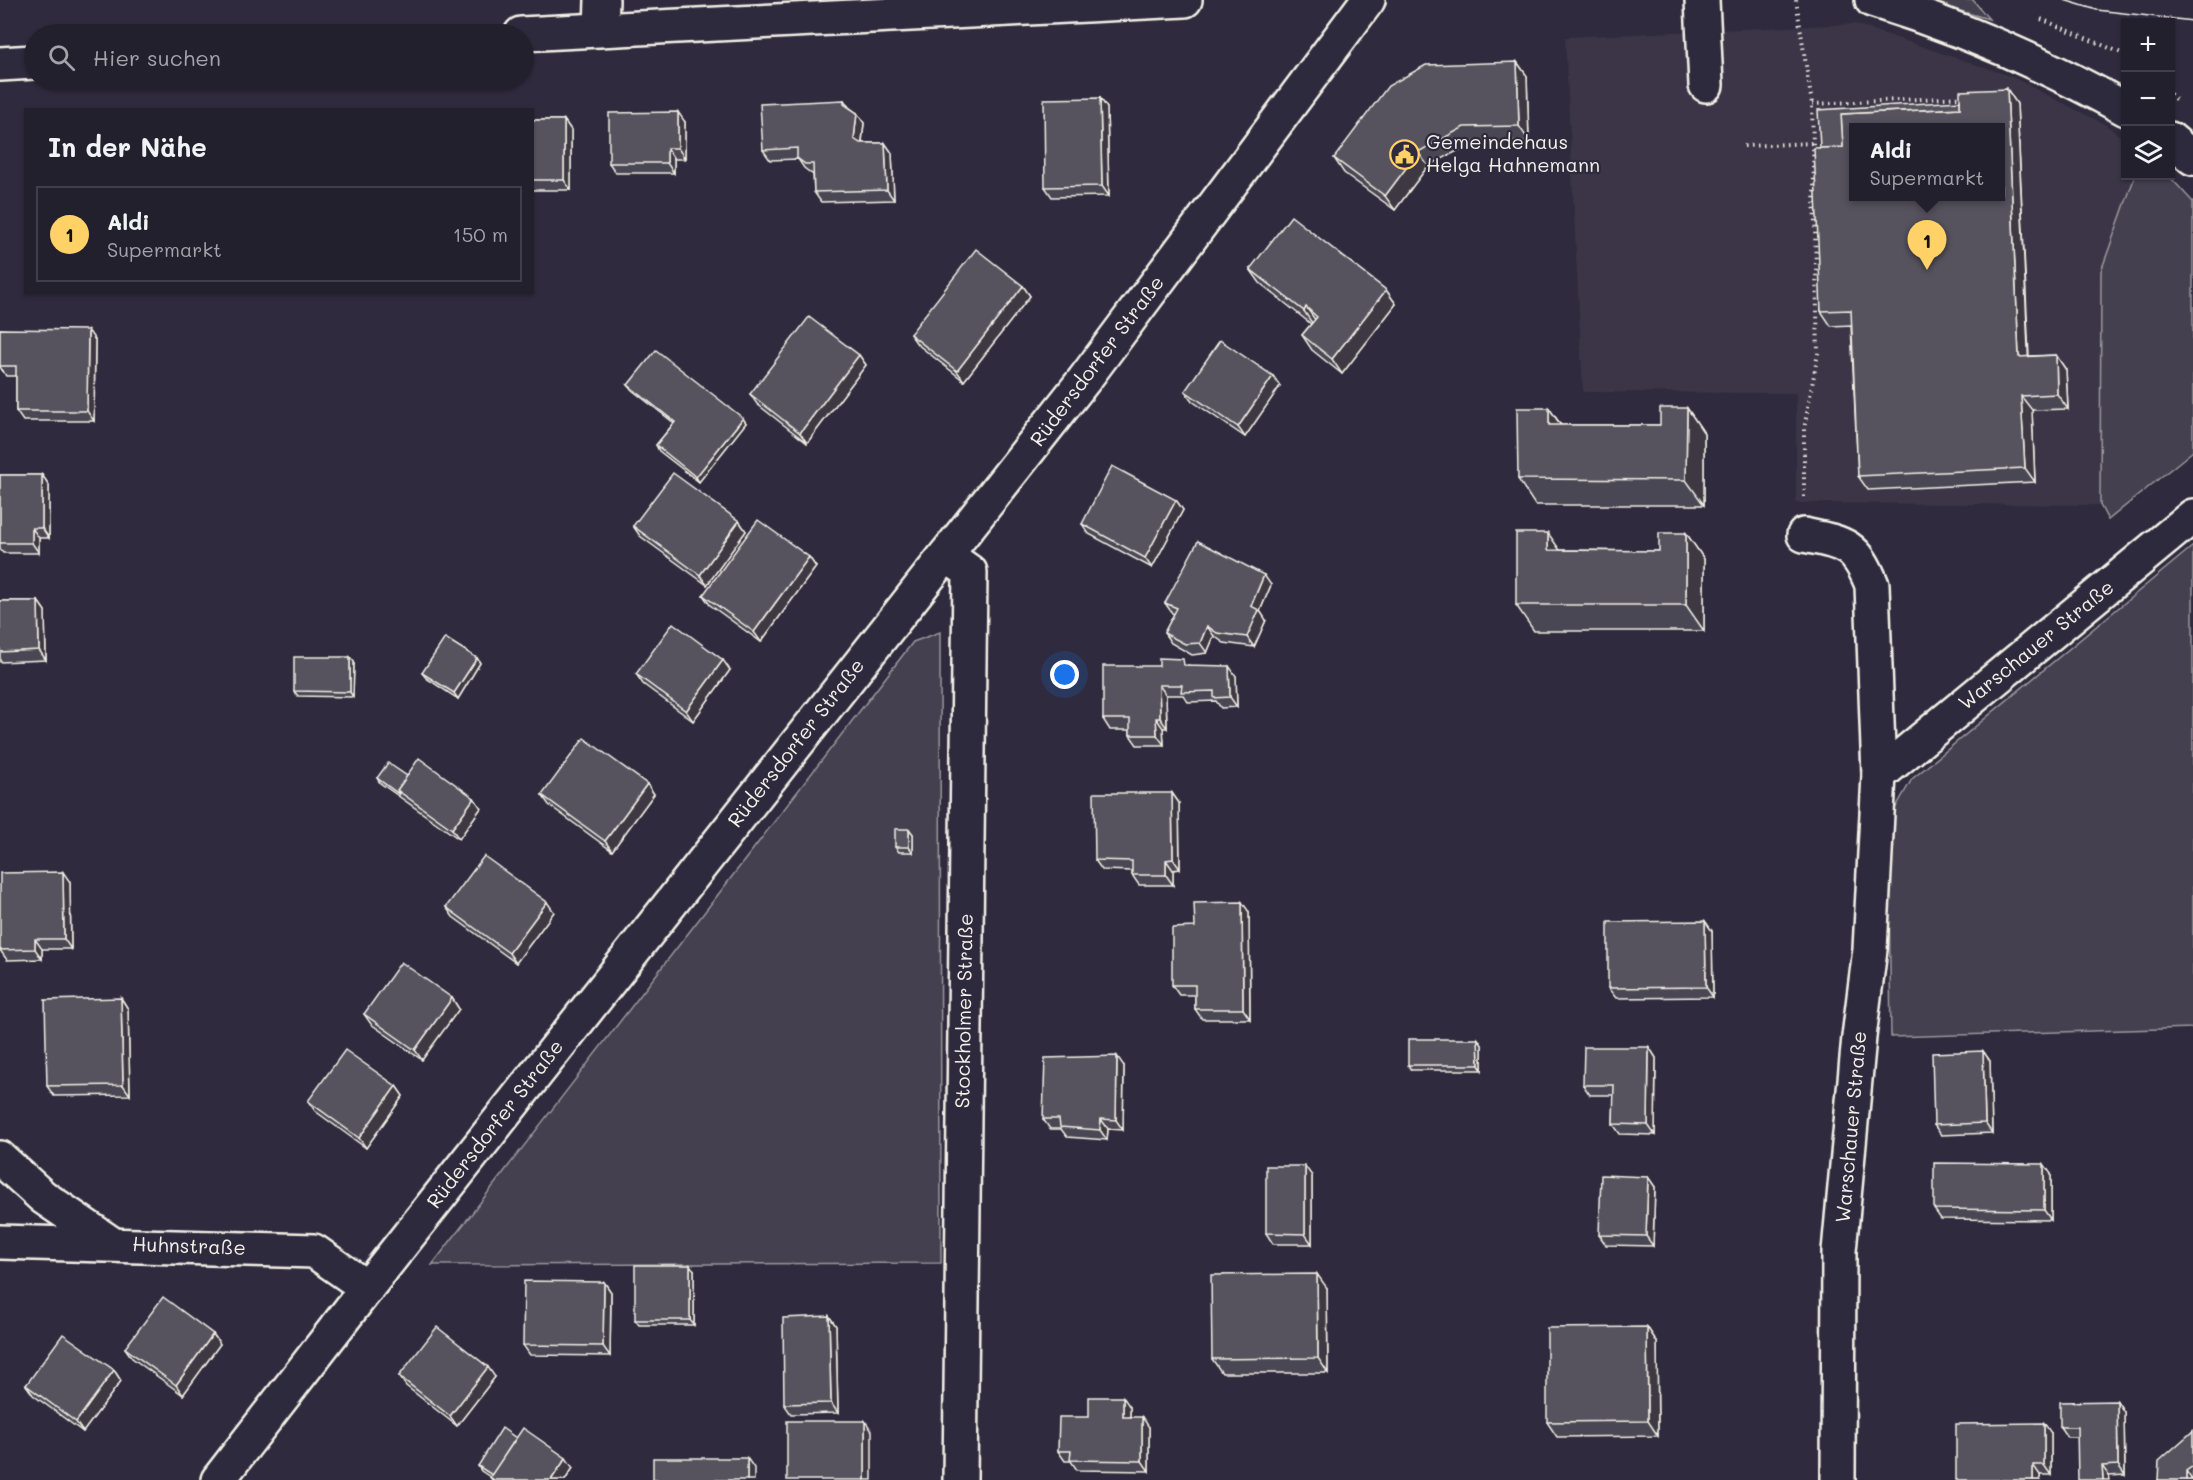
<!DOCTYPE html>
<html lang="de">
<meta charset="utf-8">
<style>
body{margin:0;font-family:Mali,sans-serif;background:#2b2836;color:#f1f3f6}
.controls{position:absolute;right:18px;top:18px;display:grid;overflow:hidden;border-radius:0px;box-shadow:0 2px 4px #0004}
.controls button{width:54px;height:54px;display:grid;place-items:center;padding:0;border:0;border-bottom:2px solid #403e4a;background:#23202e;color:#f1f3f6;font:30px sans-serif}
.you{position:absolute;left:1065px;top:675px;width:21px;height:21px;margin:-15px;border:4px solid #fff;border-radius:50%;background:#1a73e8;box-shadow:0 0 0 9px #1a73e833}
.badge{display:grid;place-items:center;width:39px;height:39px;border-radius:50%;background:#ffd166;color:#111;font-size:20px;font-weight:700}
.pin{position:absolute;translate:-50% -50px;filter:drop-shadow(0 2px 3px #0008)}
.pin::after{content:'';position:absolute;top:32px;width:21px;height:18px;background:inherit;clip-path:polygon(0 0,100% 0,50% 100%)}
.popup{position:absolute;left:1849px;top:123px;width:156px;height:78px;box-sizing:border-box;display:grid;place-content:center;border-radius:0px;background:#23202e;filter:drop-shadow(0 2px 4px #0005);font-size:20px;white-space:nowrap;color:#a3a3aa}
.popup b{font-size:22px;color:#f1f3f6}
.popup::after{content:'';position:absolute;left:50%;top:100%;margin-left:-12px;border:12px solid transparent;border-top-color:#23202e}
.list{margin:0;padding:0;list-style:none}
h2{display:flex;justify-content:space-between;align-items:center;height:78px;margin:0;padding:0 24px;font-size:26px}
h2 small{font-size:20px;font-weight:400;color:#a3a3aa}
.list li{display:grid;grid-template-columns:39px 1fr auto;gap:18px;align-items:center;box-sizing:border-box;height:96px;margin:0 12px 12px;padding:0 12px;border:2px solid #403e4a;border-radius:0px}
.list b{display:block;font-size:22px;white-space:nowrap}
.list p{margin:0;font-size:20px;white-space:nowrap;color:#a3a3aa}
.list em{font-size:20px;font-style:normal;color:#a3a3aa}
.icon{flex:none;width:33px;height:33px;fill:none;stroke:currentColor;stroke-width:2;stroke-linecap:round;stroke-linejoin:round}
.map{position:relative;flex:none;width:2193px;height:1480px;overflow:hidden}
.search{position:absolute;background:#23202e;box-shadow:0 2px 4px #0004;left:24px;top:24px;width:510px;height:66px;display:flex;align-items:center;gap:15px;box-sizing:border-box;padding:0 21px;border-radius:33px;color:#a3a3aa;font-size:22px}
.panel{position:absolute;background:#23202e;box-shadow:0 2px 4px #0004;left:24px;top:108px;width:510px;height:186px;border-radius:0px}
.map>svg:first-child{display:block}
</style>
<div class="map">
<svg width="2193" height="1480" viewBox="0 0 2193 1480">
<rect width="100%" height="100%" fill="#2f2a3d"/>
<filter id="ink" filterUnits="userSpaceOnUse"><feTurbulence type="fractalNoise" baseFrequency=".0167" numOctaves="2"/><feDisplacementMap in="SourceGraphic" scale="12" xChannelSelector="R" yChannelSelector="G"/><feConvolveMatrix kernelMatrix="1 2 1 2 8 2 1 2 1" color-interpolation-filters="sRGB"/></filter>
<g filter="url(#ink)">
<!-- built -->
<path fill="#3b3647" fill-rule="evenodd" d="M1855,24L2010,76L2106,125L2125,140L2126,176H2135L2101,271L2100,505L1796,503V393L1583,392L1565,37ZM1854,128H2000V196H1854Z"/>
<!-- green -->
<g fill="#454050" stroke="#9c989c" stroke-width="1.5">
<polygon points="1921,0 1973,0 1989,19"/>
<polygon points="2135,176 2169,176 2193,202 2193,451 2108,520 2100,505 2101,271"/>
<polygon points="2193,546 2193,1028 1891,1037 1888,821 1912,779"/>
<polygon points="940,632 941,1263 432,1265 913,642"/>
</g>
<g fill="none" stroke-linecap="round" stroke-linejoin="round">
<defs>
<g id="minor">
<polyline points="1702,0 1706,85"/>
<path d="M1872,0C1960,27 2045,64 2126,109"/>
<polyline points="601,29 602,0"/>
<polyline points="521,34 1185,0"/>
<polyline points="0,64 34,62"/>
<polyline points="2170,139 2193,158"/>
<path d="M1804,535C1844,543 1856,544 1872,585L1879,775"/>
<polyline points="946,555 970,572 960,1480"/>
<polyline points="0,1158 43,1197 112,1244"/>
<polyline points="0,1242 314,1251 367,1288"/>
<polyline points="218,1480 367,1288 1084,380 1368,0"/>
<polyline points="1838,1480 1839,1251 1859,1037 1870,949 1879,775 2193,516"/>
</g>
</defs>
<!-- minor casing -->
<use href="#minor" stroke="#f4f1e8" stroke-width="38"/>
<!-- path -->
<g stroke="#f4f1e8" stroke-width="4" stroke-dasharray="1.5 4.5" stroke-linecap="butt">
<polyline points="1796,0 1812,104 1818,353 1804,429 1804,498"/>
<polyline points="2041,19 2126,55"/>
<polyline points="2170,94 2177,101"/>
<polyline points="1812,104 1964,97"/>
<polyline points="1744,146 1813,143"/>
</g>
<!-- minor -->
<use href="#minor" stroke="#2f2a3d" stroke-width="33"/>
<!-- tram -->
<polyline stroke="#f4f1e8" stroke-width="1.5" points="2064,0 2097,10 2193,21"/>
</g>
<!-- wall -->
<g fill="#4a4752" stroke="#f4f1e8" stroke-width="1.5">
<polygon points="1517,62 1527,76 1529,141 1475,142 1428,166 1395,210 1344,173 1334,158"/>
<polygon points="2007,89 2017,104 2029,356 2056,355 2066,370 2068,409 2032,410 2035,482 1868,490 1858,476 1851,325 1831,326 1821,311 1820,148 1960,101"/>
<polygon points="1100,98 1107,108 1109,196 1052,197 1045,187"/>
<polygon points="844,100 849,107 857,113 864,123 862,143 885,143 892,153 894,200 821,202 814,192 813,174 812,174 804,168 798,159 770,160 763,150"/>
<polygon points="532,120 564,120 571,130 571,190 532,190"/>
<polygon points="685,122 685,159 674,159 674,173 616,173 609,163"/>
<polygon points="1250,269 1386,290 1396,304 1342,374 1312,350 1302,335 1311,324 1260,283"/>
<polygon points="1023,286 1030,296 964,381 917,344 910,334"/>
<polygon points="0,329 95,340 94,421 23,421 16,411 16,376 6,376 0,367"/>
<polygon points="859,355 866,365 807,443 757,404 750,394"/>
<polygon points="1273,376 1280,386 1245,437 1192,401 1185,391"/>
<polygon points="628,385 746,423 699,482 659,451 656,445 674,423 632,390"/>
<polygon points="1549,408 1561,425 1660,425 1687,408 1704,433 1704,505 1535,505 1518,479"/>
<polygon points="0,475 42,475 49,485 49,538 39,538 39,553 3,553 0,549"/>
<polygon points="1176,500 1183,510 1152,568 1089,534 1082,524"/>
<polygon points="739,521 746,531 707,585 640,536 633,526"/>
<polygon points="1686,533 1704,559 1704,631 1534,631 1516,605 1560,550 1659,551"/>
<polygon points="809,557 816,567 761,642 710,605 703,595"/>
<polygon points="1271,585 1260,611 1266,620 1254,647 1224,643 1214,636 1207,653 1192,655 1171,643 1164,633 1174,614 1172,613 1165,603"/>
<polygon points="0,601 38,601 45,611 46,660 0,662"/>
<polygon points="477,658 480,663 458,699 426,678 422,673"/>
<polygon points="354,662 353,697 298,696 294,691"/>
<polygon points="1188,665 1236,676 1237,707 1221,708 1216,701 1188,702 1183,695 1166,695 1167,728 1163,728 1164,745 1137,745 1130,735 1130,730 1110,730 1103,719"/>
<polygon points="730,670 693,721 643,684 636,674"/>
<polygon points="407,776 474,798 481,808 459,839 380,783 377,778"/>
<polygon points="647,784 654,794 612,851 549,805 542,795"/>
<polygon points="1172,793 1179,803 1180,869 1173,870 1173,885 1139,885 1132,875 1132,871 1102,870 1095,860"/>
<polygon points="909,829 913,834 913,852 899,852 895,847"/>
<polygon points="70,882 71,949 42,949 42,959 7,960 0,950"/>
<polygon points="446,907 554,912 516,963 453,917"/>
<polygon points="1249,912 1250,1019 1202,1019 1195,1009 1195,995 1179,995 1172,985"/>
<polygon points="1705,921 1712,931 1713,997 1616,998 1608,988"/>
<polygon points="121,998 128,1009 130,1095 54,1096 47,1086"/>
<polygon points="452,998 459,1009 422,1060 371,1024 364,1014"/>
<polygon points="1478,1039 1482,1045 1482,1070 1411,1070 1408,1065"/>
<polygon points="1649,1047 1656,1058 1655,1135 1620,1134 1613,1124 1614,1095 1590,1095 1583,1085"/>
<polygon points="1983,1051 1990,1061 1992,1133 1941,1135 1934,1125"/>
<polygon points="1124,1066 1123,1130 1108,1129 1107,1140 1067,1137 1061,1129 1050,1129 1043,1119"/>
<polygon points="396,1086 403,1096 366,1148 315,1111 308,1101"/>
<polygon points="2051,1174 2051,1220 1941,1219 1934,1209"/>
<polygon points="1312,1176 1312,1244 1273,1244 1266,1233"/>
<polygon points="1648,1177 1655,1187 1653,1246 1606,1245 1599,1235"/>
<polygon points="694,1270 694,1325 639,1325 635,1320"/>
<polygon points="604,1282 611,1292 610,1356 530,1355 523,1345"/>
<polygon points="1327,1288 1328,1373 1222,1373 1212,1359"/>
<polygon points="829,1316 836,1326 838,1413 791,1414 784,1404"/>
<polygon points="1647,1327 1657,1342 1658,1436 1557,1437 1547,1422"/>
<polygon points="213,1334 220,1344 183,1395 132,1358 125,1348"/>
<polygon points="114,1370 121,1381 83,1432 33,1395 26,1385"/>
<polygon points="399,1376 495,1377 457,1426 406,1386"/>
<polygon points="2117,1401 2124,1412 2125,1475 2109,1476 2077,1437 2067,1437 2060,1427"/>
<polygon points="1130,1407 1130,1417 1149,1427 1149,1471 1077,1470 1071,1461 1065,1461 1058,1451 1089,1417"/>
<polygon points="2193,1431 2193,1480 2158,1480"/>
<polygon points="2051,1433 2051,1475 2040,1475 2040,1480 1956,1480"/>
<polygon points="516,1438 573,1468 565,1480 492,1480 490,1477 481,1471 478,1466"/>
</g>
<!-- shaded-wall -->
<g fill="#3c3942" stroke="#f4f1e8" stroke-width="1.5">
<polygon points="1517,62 1527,76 1529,141 1519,126"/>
<polygon points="2007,89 2017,104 2029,371 2019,357"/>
<polygon points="1100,98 1107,108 1109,196 1102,186"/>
<polygon points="678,112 685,122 685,159 678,148"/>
<polygon points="857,113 864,123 861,149 854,139"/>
<polygon points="564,120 571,130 571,190 564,180"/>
<polygon points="885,143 892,153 894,200 887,190"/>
<polygon points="667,148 674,159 674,173 667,163"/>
<polygon points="1418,152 1428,166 1395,210 1385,196"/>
<polygon points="1023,286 1030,296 964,381 957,371"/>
<polygon points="1386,290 1396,304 1342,374 1332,359"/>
<polygon points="1306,307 1316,321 1314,326 1304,311"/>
<polygon points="88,330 95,340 94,421 87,411"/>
<polygon points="859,355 866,365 807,443 800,433"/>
<polygon points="2056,355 2066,370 2068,409 2057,394"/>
<polygon points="1273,376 1280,386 1245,437 1238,427"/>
<polygon points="2021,396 2032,410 2035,482 2025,468"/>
<polygon points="1549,408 1566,433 1549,425"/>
<polygon points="1687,408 1704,433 1704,505 1686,480"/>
<polygon points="743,418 746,423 699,482 696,477"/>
<polygon points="42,475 49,485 49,538 42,528"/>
<polygon points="1176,500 1183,510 1152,568 1145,558"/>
<polygon points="739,521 746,531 707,585 700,575"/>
<polygon points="32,528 39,538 39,553 32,543"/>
<polygon points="1548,533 1566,559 1548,550"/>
<polygon points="1686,533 1704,559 1704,631 1686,605"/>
<polygon points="809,557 816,567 761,642 754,632"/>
<polygon points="1264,575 1271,585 1260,611 1266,620 1254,647 1247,637 1251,606"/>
<polygon points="38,601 45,611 46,660 39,650"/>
<polygon points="1207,626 1214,636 1207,653 1200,643"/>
<polygon points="350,657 354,662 353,697 350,692"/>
<polygon points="477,658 480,663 458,699 454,693"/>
<polygon points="723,660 730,670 693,721 686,711"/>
<polygon points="1229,666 1236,676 1237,707 1230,697"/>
<polygon points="1159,685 1166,695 1167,728 1160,718"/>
<polygon points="1156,718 1163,728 1164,745 1157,735"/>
<polygon points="647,784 654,794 612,851 605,841"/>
<polygon points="1172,793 1179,803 1180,869 1173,859"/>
<polygon points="474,798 481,808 459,839 452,829"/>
<polygon points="909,829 913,834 913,852 909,847"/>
<polygon points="1166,860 1173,870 1173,885 1166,875"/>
<polygon points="63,872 70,882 71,949 64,939"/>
<polygon points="547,902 554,912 516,963 509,953"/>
<polygon points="1242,902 1249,912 1250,1019 1243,1009"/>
<polygon points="1705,921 1712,931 1713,997 1706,987"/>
<polygon points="35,939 42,949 42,959 35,949"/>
<polygon points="121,998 128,1009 130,1095 123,1085"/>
<polygon points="452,998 459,1009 422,1060 415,1050"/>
<polygon points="1478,1039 1482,1045 1482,1070 1479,1065"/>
<polygon points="1649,1047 1656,1058 1655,1135 1648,1125"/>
<polygon points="1983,1051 1990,1061 1992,1133 1985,1123"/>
<polygon points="1117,1056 1124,1066 1123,1130 1116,1120"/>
<polygon points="396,1086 403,1096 366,1148 359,1138"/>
<polygon points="1101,1119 1108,1129 1107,1140 1100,1130"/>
<polygon points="2044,1164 2051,1174 2051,1220 2044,1210"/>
<polygon points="1305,1166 1312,1176 1312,1244 1305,1234"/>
<polygon points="1648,1177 1655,1187 1653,1246 1646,1236"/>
<polygon points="690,1265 694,1270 694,1325 690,1320"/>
<polygon points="1317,1274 1327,1288 1328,1373 1318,1358"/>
<polygon points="604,1282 611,1292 610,1356 603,1346"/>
<polygon points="829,1316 836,1326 838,1413 831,1403"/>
<polygon points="1647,1327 1657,1342 1658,1436 1648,1421"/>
<polygon points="213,1334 220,1344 183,1395 176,1385"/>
<polygon points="488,1367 495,1377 457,1426 450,1416"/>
<polygon points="114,1370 121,1381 83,1432 76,1422"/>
<polygon points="1123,1397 1130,1407 1130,1427 1123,1417"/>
<polygon points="2117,1401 2124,1412 2125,1475 2118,1465"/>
<polygon points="1142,1417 1149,1427 1149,1471 1142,1461"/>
<polygon points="865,1421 872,1431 872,1480 865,1480"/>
<polygon points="2044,1423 2051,1433 2051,1475 2044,1465"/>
<polygon points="566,1458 573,1468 565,1480 551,1480"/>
<polygon points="747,1458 754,1468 754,1480 747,1480"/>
<polygon points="2033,1465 2040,1475 2040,1480 2033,1480"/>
<polygon points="2102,1466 2109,1476 2110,1480 2103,1480"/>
<polygon points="2186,1471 2192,1480 2186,1480"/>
</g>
<!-- building -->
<g fill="#56525f" stroke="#f4f1e8" stroke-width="1.5" fill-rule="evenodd">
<polygon points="1517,62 1519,126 1464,127 1418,152 1385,196 1334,158 1388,86 1426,65"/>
<path d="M2007,89L2019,357L2056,355L2057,394L2021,396L2025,468L1858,476L1851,310L1821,311L1814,148L1843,147L1841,114L1960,108V91ZM1854,128H2001V196H1854Z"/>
<polygon points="1100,98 1102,186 1045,187 1044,99"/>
<polygon points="844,100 844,104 857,113 854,139 860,143 885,143 887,190 814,192 813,164 805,164 797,158 797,148 763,150 760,104"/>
<polygon points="1960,101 1960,108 1841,114 1843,147 1820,148 1818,110"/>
<polygon points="678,112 678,148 667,148 667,163 609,163 609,113"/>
<rect x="532" y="120" width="32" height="60"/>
<polygon points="1291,216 1386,290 1332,359 1302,335 1317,317 1306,307 1304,311 1250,269"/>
<polygon points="976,249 1023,286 957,371 910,334"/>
<polygon points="809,317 859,355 800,433 750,394"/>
<polygon points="0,329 88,330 87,411 16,411 16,366 0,366"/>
<polygon points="1220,340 1273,376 1238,427 1185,391"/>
<polygon points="656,350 743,418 696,477 656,445 675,422 628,385"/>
<polygon points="1517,408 1549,408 1549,425 1660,425 1660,408 1687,408 1686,480 1518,479"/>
<polygon points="1112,466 1176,500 1145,558 1082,524"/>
<polygon points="673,473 739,521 700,575 633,526"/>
<polygon points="0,475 42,475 42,528 32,528 32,543 0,543"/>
<polygon points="758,520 809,557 754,632 703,595"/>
<polygon points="1516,533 1548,533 1548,550 1659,551 1659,533 1686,533 1686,605 1516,605"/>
<polygon points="1198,541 1264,575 1251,606 1259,610 1247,637 1217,633 1207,626 1200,643 1185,644 1164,633 1177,608 1165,603"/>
<polygon points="0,601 38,601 39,650 0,652"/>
<polygon points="673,623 723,660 686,711 636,674"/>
<polygon points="445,638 477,658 454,693 422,673"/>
<polygon points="294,657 350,657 350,692 294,691"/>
<polygon points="1159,658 1183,659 1184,665 1229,666 1230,697 1214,698 1214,691 1181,692 1182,685 1159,685 1160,718 1156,718 1157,735 1130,735 1130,719 1103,719 1103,666 1159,666"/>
<polygon points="584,738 647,784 605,841 542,795"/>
<polygon points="419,758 474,798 452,829 397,790"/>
<polygon points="388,763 407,776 397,790 400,795 377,778"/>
<polygon points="1094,793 1172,793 1173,859 1166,860 1166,875 1132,875 1132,861 1095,860"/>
<rect x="895" y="829" width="14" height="18"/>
<polygon points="484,856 547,902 509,953 446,907"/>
<polygon points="63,872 64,939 35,939 35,949 0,950 0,873"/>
<polygon points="1242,902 1243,1009 1195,1009 1195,985 1172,985 1172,928 1195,927 1194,903"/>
<polygon points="1705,921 1706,987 1608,988 1608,922"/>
<polygon points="401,962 452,998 415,1050 364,1014"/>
<polygon points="121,998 123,1085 47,1086 45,1000"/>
<polygon points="1408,1039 1478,1039 1479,1065 1408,1065"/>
<polygon points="1584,1047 1649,1047 1648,1125 1613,1124 1614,1085 1583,1085"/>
<polygon points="345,1050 396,1086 359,1138 308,1101"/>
<polygon points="1983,1051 1985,1123 1934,1125 1932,1053"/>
<polygon points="1117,1056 1116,1120 1101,1119 1100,1130 1060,1127 1059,1119 1043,1119 1045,1058"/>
<polygon points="1934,1163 2044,1164 2044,1210 1934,1209"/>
<polygon points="1266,1166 1305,1166 1305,1234 1266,1233"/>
<polygon points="1601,1175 1648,1177 1646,1236 1599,1235"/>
<rect x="635" y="1265" width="55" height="55"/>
<polygon points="1317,1274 1318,1358 1212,1359 1211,1275"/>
<polygon points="524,1281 604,1282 603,1346 523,1345"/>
<polygon points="163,1297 213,1334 176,1385 125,1348"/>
<polygon points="829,1316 831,1403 784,1404 783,1318"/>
<polygon points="437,1327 488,1367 450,1416 399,1376"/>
<polygon points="1647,1327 1648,1421 1547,1422 1547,1328"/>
<polygon points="63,1334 114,1370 76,1422 26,1385"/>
<polygon points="1089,1397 1123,1397 1123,1417 1142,1417 1142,1461 1070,1460 1071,1451 1058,1451 1059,1417 1089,1417"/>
<polygon points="2117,1401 2118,1465 2102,1466 2103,1480 2078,1480 2077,1427 2060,1427 2060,1402"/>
<rect x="787" y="1421" width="78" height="59"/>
<polygon points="2044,1423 2044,1465 2033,1465 2033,1480 1956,1480 1956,1424"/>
<polygon points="502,1428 516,1438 492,1475 478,1466"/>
<polygon points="523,1428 566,1458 551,1480 494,1480 490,1477"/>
<polygon points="2193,1431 2193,1466 2186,1471 2186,1480 2158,1480 2159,1461"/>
<rect x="653" y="1458" width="94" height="22"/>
</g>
</g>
<!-- icons -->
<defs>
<symbol id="civic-ring" viewBox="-11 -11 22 22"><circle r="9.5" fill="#2f2a3d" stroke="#ffd166" stroke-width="1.5"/><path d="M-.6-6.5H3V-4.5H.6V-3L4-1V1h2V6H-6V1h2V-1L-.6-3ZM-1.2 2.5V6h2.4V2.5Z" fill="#ffd166"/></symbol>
</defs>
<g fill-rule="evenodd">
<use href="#civic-ring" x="1388" y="138" width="33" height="33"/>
</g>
<g text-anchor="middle" stroke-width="4.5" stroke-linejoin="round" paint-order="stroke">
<!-- poi labels -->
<g font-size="20" fill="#f4f1e8" stroke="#2f2a3d" text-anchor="start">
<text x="1426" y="149">Gemeindehaus<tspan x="1426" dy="23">Helga Hahnemann</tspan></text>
</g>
<!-- street labels -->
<g font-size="20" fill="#f4f1e8" stroke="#2f2a3d">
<text transform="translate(1097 361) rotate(-53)" y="7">Rüdersdorfer Straße</text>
<text transform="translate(2036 645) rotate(-39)" y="7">Warschauer Straße</text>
<text transform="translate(796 743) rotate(-52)" y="7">Rüdersdorfer Straße</text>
<text transform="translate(964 1011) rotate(-89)" y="7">Stockholmer Straße</text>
<text transform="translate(495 1124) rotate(-52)" y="7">Rüdersdorfer Straße</text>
<text transform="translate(1851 1127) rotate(-85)" y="7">Warschauer Straße</text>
<text transform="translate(189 1246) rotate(2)" y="7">Huhnstraße</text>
</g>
</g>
</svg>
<div class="controls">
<button>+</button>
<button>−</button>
<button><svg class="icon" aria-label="layers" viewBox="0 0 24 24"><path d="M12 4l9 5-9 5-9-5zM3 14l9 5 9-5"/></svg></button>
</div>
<div class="you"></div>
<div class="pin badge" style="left:1927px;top:270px">1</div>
<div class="popup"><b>Aldi</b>Supermarkt</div>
<div class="search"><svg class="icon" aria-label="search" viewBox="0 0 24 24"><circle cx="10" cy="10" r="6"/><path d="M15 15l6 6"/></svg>Hier suchen</div>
<section class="panel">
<h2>In der Nähe<small></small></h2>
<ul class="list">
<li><span class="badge">1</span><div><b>Aldi</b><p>Supermarkt</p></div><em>150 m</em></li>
</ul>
</section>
</div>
